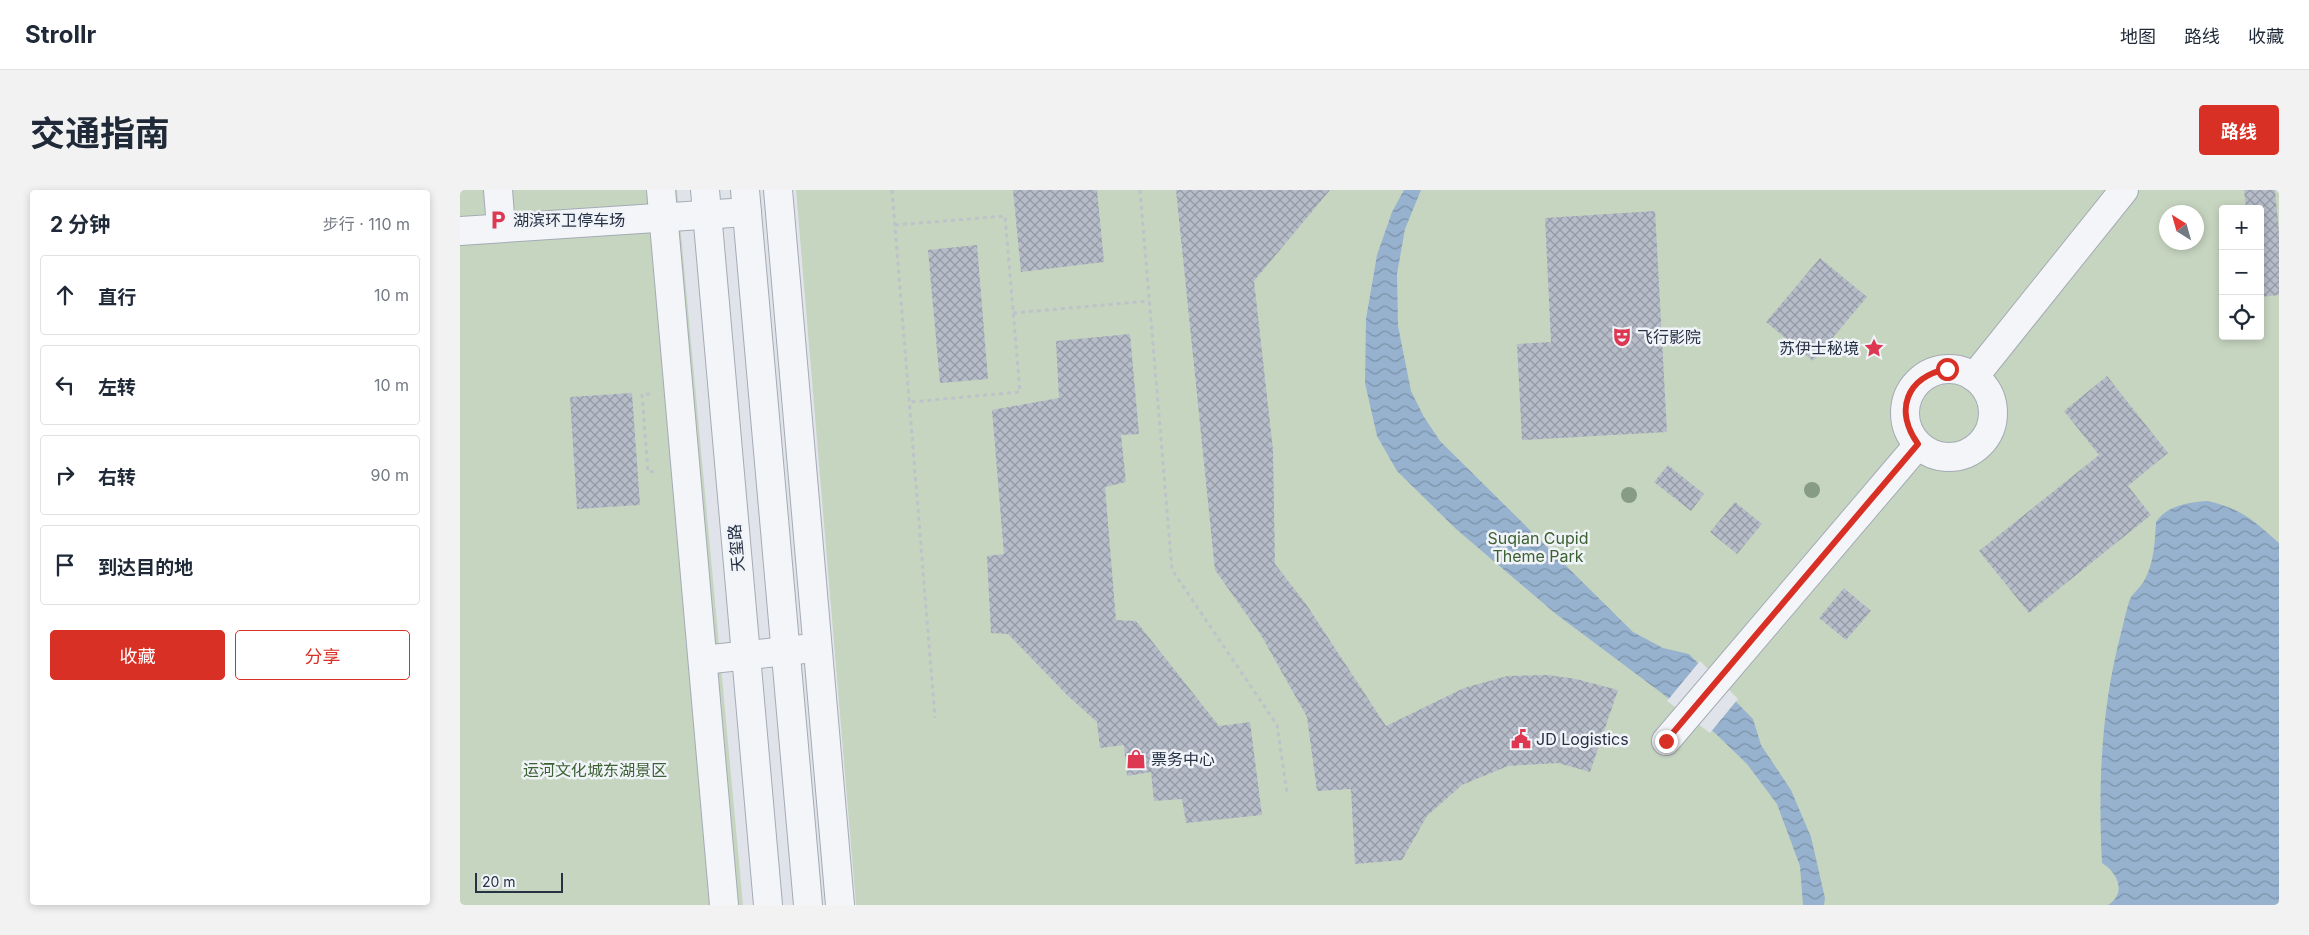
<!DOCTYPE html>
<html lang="zh">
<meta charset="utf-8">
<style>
body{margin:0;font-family:Inter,"Noto Sans SC",sans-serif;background:#f2f2f3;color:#1f2937}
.controls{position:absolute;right:15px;top:15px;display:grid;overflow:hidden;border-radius:5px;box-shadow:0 2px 8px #0003}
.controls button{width:45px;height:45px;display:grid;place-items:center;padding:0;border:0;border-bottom:1px solid #e0e1e3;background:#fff;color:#1f2937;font:25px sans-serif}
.compass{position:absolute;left:1699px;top:15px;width:45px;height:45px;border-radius:50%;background:#fff;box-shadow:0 2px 8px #0003;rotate:323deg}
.scale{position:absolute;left:15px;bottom:12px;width:88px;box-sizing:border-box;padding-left:5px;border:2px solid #263144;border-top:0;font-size:14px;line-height:18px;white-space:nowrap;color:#263144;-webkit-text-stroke:4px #f0f3f8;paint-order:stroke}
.stop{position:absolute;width:15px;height:15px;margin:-11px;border:4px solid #d93025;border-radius:50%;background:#fff}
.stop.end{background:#d93025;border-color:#fff;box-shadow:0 1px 5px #0008}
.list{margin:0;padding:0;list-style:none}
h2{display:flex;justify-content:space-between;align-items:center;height:65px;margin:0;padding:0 20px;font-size:21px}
h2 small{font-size:16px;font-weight:400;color:#747a83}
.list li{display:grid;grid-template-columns:32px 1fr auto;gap:15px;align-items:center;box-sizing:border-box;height:80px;margin:0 10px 10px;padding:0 10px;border:1px solid #e0e1e3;border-radius:5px}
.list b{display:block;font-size:19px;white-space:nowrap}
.list em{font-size:16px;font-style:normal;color:#747a83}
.actions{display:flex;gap:10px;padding:15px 20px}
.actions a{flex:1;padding:11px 0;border:1px solid #d93025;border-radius:5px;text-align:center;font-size:18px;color:#d93025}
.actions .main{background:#d93025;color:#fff}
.icon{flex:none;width:28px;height:28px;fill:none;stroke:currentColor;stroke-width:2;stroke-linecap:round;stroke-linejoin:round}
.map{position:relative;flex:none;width:1819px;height:715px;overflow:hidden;border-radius:5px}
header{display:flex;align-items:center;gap:30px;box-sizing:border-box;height:70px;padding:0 25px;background:#fff;border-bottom:1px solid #e0e1e3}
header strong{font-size:24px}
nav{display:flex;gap:28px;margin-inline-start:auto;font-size:18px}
.intro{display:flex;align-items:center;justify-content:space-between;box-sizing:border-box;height:120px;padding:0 30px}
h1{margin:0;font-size:35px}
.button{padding:12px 22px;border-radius:5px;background:#d93025;color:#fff;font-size:18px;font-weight:700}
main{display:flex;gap:30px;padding:0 30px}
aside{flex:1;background:#fff;border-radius:5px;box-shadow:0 2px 8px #0003}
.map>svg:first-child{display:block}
</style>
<header>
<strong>Strollr</strong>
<nav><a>地图</a><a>路线</a><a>收藏</a></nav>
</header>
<div class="intro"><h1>交通指南</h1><a class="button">路线</a></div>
<main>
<aside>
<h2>2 分钟<small>步行 · 110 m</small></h2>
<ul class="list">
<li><svg class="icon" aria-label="ahead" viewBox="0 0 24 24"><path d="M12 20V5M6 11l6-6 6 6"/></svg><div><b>直行</b></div><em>10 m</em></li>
<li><svg class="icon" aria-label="left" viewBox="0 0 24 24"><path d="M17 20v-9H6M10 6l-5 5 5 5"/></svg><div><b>左转</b></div><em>10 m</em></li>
<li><svg class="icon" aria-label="right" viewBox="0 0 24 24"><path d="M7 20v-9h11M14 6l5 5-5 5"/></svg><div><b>右转</b></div><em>90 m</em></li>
<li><svg class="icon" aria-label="arrive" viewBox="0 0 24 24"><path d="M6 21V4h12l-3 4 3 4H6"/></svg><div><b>到达目的地</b></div></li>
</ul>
<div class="actions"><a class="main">收藏</a><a>分享</a></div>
</aside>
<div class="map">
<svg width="1819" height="715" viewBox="0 0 1819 715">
<defs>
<pattern id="water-waves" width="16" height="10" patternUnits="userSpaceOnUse" patternTransform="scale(1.25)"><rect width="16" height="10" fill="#97b2ce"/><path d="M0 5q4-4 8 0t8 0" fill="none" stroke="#7b91a9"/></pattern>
<pattern id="building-cross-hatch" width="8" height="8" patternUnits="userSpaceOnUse" patternTransform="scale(1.25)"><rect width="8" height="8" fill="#b6bdc9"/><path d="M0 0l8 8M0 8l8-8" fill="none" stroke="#949aa5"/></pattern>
</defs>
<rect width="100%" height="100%" fill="#e0e4ea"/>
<!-- green -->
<g fill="#c6d5c0" fill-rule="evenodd">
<polygon points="0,0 217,0 283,715 0,715"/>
<path d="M336,0H1819V715H396ZM1763,19H1800V146H1763ZM1706,22H1736V52H1706Z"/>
</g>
<!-- water -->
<g fill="url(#water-waves)">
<polygon points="944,0 961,0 945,39 937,84 938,136 951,201 964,227 980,251 1173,442 1203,458 1229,464 1293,529 1301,555 1331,600 1351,647 1365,708 1364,715 1343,715 1340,676 1317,614 1287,574 1255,543 1096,424 996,339 937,281 917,246 905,193 906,129 917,65 932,22"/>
<path d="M1748,311C1782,319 1793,330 1819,353V715H1648C1667,703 1658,683 1642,673C1638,595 1641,519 1661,443C1664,432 1666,420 1670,409C1673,403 1680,398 1684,391C1694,374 1695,351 1696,332C1707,315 1730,312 1748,311Z"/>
</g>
<!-- pier -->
<polygon fill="#e0e4ea" points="1240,471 1278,509 1250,543 1207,511"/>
<!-- building -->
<g fill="url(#building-cross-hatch)">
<polygon points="553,0 637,0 644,72 561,82"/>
<polygon points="716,0 870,0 794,91 813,260 815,374 846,414 926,536 1004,498 1047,486 1088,485 1116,489 1158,500 1130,582 1098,573 1048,576 1002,595 967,626 942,670 895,674 891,599 857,601 847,527 801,445 755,380"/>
<polygon points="1784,0 1815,0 1819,44 1819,105 1800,107 1800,19 1786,19"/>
<polygon points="1195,21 1207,242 1062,250 1057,154 1091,152 1085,28"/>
<polygon points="517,55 528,189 480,193 468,60"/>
<polygon points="1360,68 1407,107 1353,171 1306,132"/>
<polygon points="670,144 679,244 661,245 666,292 645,297 656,430 676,431 759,536 790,532 802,625 726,633 722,609 694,611 691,582 667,586 664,555 640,558 637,532 608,506 548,444 531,443 527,366 544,364 532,220 599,208 596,151"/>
<polygon points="1647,186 1708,263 1668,296 1691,325 1569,423 1519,361 1639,265 1604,221"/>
<polygon points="172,203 180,315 117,319 110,207"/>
<polygon points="1208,275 1244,304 1231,321 1194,292"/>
<polygon points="1275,312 1302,334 1277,364 1250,342"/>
<polygon points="1384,398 1411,421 1386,450 1359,428"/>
</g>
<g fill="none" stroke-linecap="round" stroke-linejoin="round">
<defs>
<g id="minor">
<polyline points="38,0 41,38"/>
<polyline points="201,0 264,715"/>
<polyline points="245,0 308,715"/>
<polyline points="285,0 348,715"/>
<polyline points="318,0 380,715"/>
<polyline points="0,41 287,22"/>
<circle cx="1489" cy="223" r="44"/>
<polyline points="1514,187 1664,0"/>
<polyline points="243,470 344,459"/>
<polyline points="1206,551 1458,255"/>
</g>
</defs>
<!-- minor casing -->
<use href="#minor" stroke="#a4abb5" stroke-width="30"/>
<!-- path -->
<g stroke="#bec2c9" stroke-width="3" stroke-dasharray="4 4" stroke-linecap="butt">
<polyline points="432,0 475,528"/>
<polyline points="680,0 712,380 817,535 827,603"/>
<polyline points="435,35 545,26 560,202 450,212"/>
<polyline points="553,123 689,111"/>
<polyline points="190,204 182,204 188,282 198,281"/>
</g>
<!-- minor -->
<use href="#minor" stroke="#f3f5f8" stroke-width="28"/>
</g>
<!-- trees -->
<g fill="#869c85">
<circle cx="1352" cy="300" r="8"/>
<circle cx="1169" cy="305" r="8"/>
</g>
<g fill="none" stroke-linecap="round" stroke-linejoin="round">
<!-- route -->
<path stroke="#d93025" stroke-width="6" d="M1206,551L1458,254C1434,221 1446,187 1487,179"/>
</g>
<!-- icons -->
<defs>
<symbol id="parking-bare" viewBox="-9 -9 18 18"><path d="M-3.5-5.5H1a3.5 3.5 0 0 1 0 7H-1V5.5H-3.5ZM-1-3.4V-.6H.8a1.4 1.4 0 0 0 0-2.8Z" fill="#dd3752" stroke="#f0f3f8" stroke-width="2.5" paint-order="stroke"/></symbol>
<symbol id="theatre-bare" viewBox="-9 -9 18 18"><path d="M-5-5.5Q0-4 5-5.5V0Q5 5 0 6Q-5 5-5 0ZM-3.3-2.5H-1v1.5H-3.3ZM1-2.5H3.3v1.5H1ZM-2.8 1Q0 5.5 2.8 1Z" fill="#dd3752" stroke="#f0f3f8" stroke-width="2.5" paint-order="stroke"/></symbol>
<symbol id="sight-bare" viewBox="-9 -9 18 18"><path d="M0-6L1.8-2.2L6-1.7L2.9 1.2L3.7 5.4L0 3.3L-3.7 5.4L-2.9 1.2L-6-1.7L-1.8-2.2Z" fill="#dd3752" stroke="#f0f3f8" stroke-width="2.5" paint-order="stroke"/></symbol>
<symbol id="civic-bare" viewBox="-9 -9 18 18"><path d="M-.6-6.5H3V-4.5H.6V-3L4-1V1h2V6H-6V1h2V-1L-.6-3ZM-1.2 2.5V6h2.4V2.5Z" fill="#dd3752" stroke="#f0f3f8" stroke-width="2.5" paint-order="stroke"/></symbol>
<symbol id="shop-bare" viewBox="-9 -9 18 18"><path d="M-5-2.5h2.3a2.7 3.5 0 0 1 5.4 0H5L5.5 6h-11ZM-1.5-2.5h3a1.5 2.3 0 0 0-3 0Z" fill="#dd3752" stroke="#f0f3f8" stroke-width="2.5" paint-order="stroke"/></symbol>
</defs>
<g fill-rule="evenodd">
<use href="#parking-bare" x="24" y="16" width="28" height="28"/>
<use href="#theatre-bare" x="1148" y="133" width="28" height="28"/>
<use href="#sight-bare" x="1400" y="144" width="28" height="28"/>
<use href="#civic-bare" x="1047" y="535" width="28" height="28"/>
<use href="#shop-bare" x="662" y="555" width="28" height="28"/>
</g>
<g text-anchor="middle" stroke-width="5" stroke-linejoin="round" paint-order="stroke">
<!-- poi labels -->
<g font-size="16" fill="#263144" stroke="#f0f3f8" text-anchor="start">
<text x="53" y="36">湖滨环卫停车场</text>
<text x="1177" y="153">飞行影院</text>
<text x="1399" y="164" text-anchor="end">苏伊士秘境</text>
<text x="1076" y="555">JD Logistics</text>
<text x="691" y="575">票务中心</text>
</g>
<!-- park labels -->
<g font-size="16" fill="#3c6132" stroke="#f0f3f8">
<text x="1078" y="354">Suqian Cupid<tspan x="1078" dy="18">Theme Park</tspan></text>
<text x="135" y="586">运河文化城东湖景区</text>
</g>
<!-- street labels -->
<g font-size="16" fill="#263144" stroke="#f0f3f8">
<text transform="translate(276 358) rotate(-95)" y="6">天玺路</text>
</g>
</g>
</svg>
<div class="controls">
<button>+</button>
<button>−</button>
<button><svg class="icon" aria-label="locate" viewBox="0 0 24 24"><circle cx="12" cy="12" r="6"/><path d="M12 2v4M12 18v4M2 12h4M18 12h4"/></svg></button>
</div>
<svg class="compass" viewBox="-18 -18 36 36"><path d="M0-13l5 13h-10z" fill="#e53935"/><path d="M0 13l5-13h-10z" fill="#747a83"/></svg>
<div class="scale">20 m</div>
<div class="stop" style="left:1487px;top:179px"></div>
<div class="stop end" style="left:1206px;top:551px"></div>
</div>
</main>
